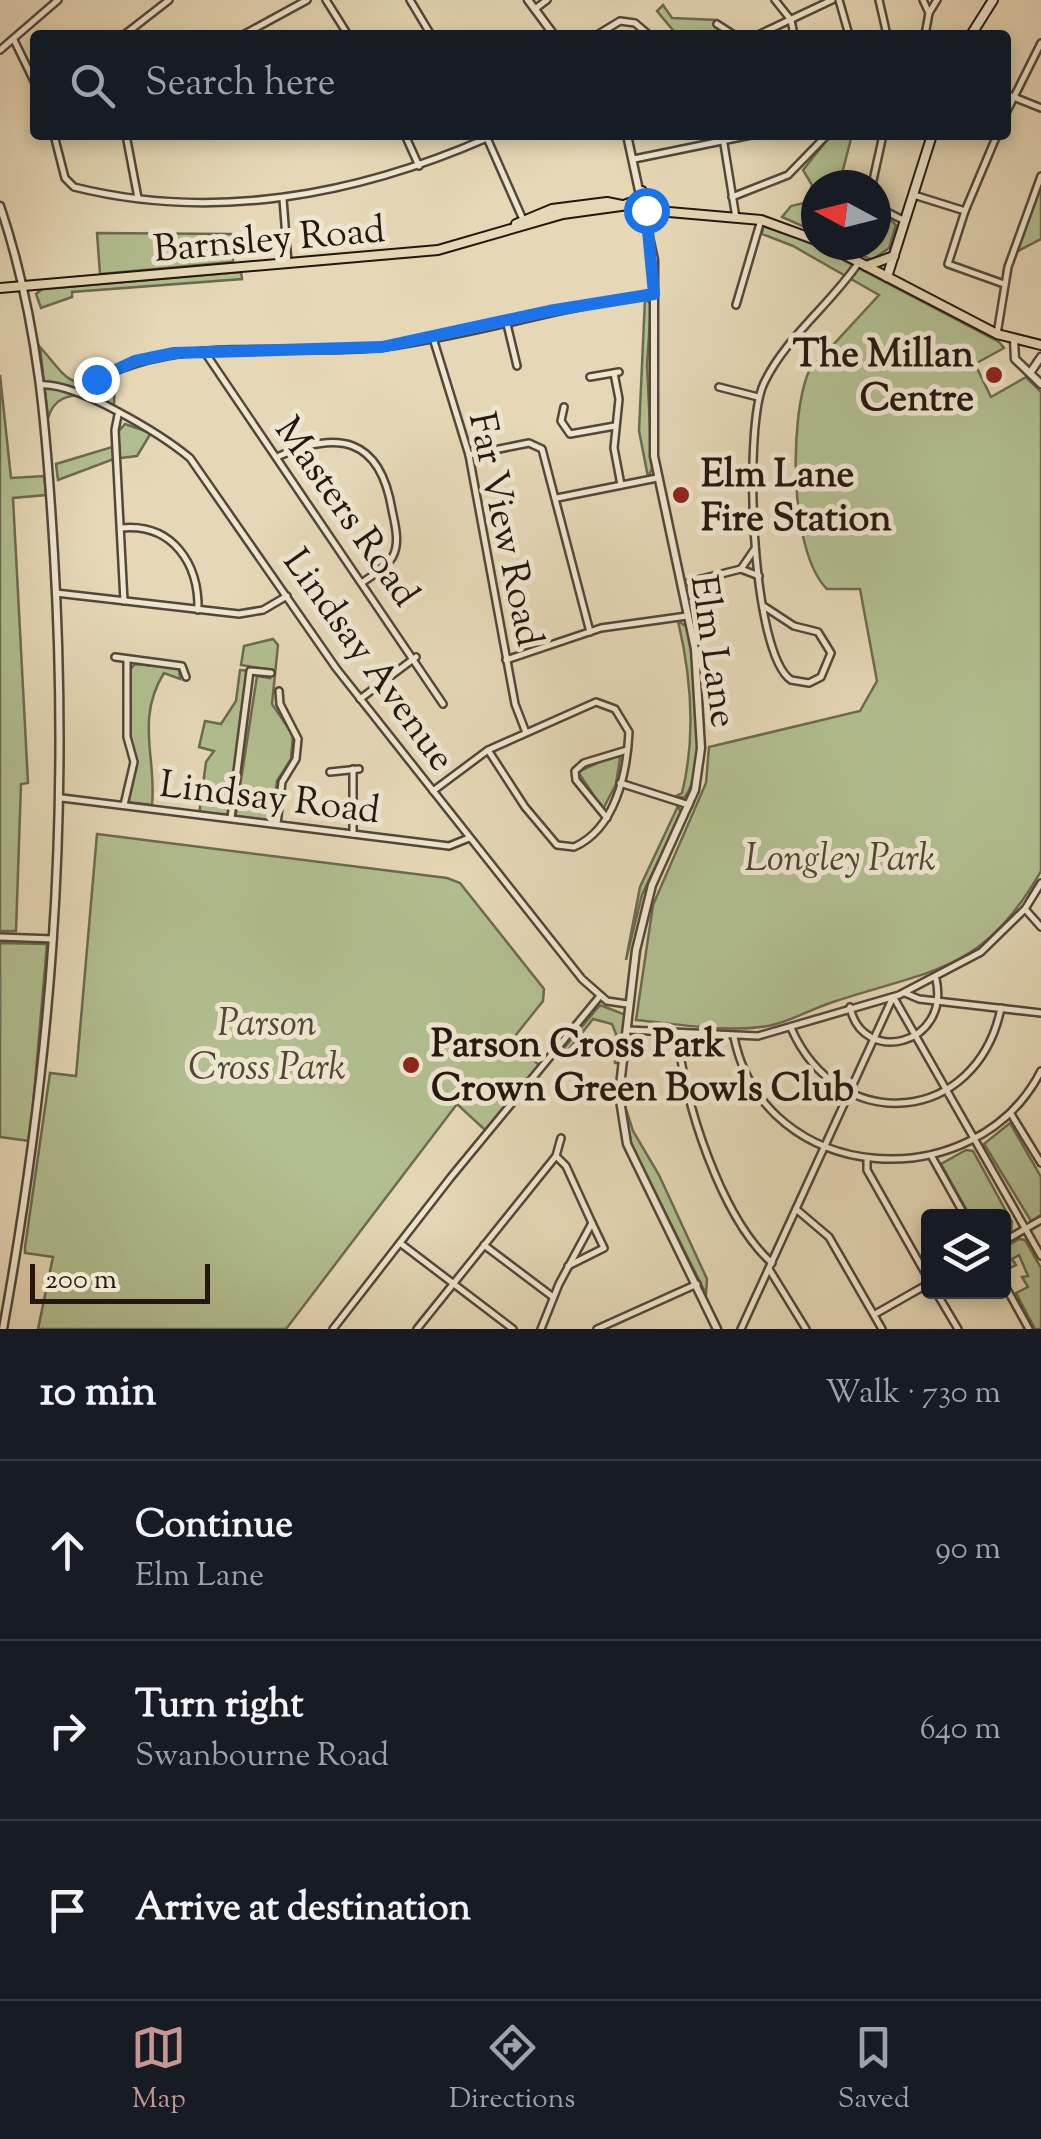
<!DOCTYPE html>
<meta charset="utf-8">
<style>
body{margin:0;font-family:"Sorts Mill Goudy",serif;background:#20242c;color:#f1f3f6}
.controls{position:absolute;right:30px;bottom:30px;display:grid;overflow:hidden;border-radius:10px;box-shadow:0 5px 15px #0003}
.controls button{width:90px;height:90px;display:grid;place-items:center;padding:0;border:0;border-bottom:2px solid #363941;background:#171b24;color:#f1f3f6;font:50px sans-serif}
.compass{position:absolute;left:801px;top:170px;width:90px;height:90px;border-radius:50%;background:#171b24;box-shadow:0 5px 15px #0003;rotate:277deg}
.scale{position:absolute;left:30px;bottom:25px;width:180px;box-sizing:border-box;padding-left:10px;border:5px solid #24170f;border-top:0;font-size:28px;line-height:35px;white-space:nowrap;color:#24170f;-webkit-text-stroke:8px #efe6d0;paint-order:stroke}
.stop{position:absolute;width:30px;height:30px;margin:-22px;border:8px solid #1a73e8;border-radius:50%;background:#fff}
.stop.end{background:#1a73e8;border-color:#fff;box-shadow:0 2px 10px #0008}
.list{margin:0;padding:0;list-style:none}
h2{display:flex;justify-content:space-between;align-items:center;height:130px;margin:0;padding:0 40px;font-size:42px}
h2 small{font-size:32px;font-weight:400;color:#9ea1a6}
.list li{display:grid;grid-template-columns:65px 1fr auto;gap:30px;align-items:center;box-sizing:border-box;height:180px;padding:0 40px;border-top:2px solid #363941}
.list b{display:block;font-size:38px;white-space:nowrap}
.list p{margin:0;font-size:32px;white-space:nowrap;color:#9ea1a6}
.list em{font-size:32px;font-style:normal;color:#9ea1a6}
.icon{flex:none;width:55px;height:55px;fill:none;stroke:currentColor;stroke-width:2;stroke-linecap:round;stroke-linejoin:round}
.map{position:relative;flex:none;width:1041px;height:1329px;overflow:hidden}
.search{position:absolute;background:#171b24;box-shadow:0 5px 15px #0003;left:30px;right:30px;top:30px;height:110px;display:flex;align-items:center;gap:25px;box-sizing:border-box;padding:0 35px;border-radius:10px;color:#9ea1a6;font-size:38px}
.sheet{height:670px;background:#171b24}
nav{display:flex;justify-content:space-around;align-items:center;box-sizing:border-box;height:140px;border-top:2px solid #363941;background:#171b24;font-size:28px;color:#9ea1a6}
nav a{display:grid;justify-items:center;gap:5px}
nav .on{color:#c59692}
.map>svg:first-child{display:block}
</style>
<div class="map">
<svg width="1041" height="1329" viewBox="0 0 1041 1329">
<rect width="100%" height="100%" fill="#e6d8b6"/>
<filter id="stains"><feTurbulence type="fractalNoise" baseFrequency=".002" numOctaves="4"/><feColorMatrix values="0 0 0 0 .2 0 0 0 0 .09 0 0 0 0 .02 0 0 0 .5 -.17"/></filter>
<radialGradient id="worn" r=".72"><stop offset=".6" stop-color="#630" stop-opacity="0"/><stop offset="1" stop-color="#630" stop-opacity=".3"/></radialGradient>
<!-- green -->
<g fill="#b2bf90" stroke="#6b6b50" stroke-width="2.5">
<polygon points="663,5 672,18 717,20 720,35 677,35 657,11"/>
<polygon points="831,135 852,135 839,185 816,185 816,232 782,217 791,206 808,202 812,185 803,170"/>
<polygon points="1041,184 1041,239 1016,252"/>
<polygon points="876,206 896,225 889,248 872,260 840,245 866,250 868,245 876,245 882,219 876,217"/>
<path d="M763,226L809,242L999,342L1004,348L975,364L991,397L1026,377L1041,392V871C983,973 932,969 833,1002C811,1009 790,1022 768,1026C726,1033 678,1024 636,1020L653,905L706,783L709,747L860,711L877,681L860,589H827C789,552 789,417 809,371L879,295L793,246L762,234Z"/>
<polygon points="97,233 231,234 233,262 100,274"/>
<polygon points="241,272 242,279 72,292 72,297 41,308 36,294 42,289"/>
<polygon points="645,299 651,304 647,365 652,469 648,477 639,431"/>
<path d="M40,347C67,377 70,395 115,373L114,405C92,393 57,387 48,418Z"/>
<polygon points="0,375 11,478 44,476 46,495 13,498 28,783 21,784 16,931 0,931"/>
<polygon points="125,424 151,433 137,456 120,458 118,432"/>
<polygon points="112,447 114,459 58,480 56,464"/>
<path d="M678,621L687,627C694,667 710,766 684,798L676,796L682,793C696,737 691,676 678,621Z"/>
<polygon points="273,639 278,645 272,704 293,735 291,759 277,781 272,824 235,819 257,676 270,678 271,670 241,665 244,646"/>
<path d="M135,664L179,668L180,679L164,673C135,719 157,760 152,805L128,802L136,764L130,734L128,672Z"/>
<polygon points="240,670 250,671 227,818 199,815 206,762 214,751 199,747 205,721 221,724 236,701"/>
<polygon points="614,755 620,758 616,784 603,809 578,772"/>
<polygon points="678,806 681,813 642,895 626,960 640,887"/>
<polygon points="97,834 447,878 460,883 544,989 543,1001 511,1041 539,1065 485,1130 457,1104 286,1329 38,1329 53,1257 25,1253 25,1247 50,1073 76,1076"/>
<polygon points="0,943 47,944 30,1141 0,1137"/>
<polygon points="600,1005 626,1015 621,1064 615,1063 616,1034 612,1024 593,1019 562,1058 558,1055"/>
<polygon points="622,1097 633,1131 659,1175 707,1279 706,1294 632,1146"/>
<polygon points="1010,1123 1041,1177 1041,1215 1031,1221 984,1144"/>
<polygon points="966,1150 973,1151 1012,1222 1011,1234 1004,1238 1004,1216 970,1216 941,1164"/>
<polygon points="1019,1239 1025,1240 1041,1268 1041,1329 1035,1329 1016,1293 1028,1287 1022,1277 1028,1276 1019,1255 1012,1259 1016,1265 1004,1271 1004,1248"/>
</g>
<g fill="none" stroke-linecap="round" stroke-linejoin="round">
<!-- stream -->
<polyline stroke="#687870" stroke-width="2.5" points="0,973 0,1032"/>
<defs>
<g id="minor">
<polyline points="326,0 348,35"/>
<polyline points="410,0 431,35"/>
<polyline points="775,0 791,20 794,35"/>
<polyline points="839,0 849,35"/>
<polyline points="879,0 887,35"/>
<polyline points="923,0 929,13"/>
<polyline points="535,9 547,0"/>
<polyline points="717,24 734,35"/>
<polyline points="124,35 169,0"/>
<polyline points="243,35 307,0"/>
<polyline points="597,35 620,21 635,23 649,35"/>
<polyline points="758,35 832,0"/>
<polyline points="925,35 929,13 937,0"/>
<polyline points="14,40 35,83"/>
<polyline points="0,50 58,0"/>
<polyline points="1006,94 1041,108"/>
<polyline points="1006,113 1041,43"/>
<path d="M54,135L65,178L74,187C214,222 357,195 487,138"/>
<polyline points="126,135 138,198"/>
<polyline points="405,135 419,166"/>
<polyline points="487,138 525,224"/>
<polyline points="724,144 736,218"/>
<polyline points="634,159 751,135"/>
<polyline points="872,185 883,135"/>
<polyline points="914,195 965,211 948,264 1004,284"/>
<polyline points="732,197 788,175 827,135"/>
<polyline points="876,198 885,211 903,220"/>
<polyline points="283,199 288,263"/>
<polyline points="965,211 997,135"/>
<polyline points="736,305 761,220"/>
<polyline points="506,320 517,366"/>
<polyline points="997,334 1008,267 1041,176"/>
<polyline points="433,338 469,455 515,704 525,730"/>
<polyline points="204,351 443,704"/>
<polyline points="614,373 619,399 614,448 621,485"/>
<polyline points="590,377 619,372"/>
<path d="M40,385C76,382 161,434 190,458L336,668L582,979L607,1001L627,1004"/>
<polyline points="719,387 758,397"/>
<path d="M77,392C172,326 291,361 398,345C484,332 568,305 655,294"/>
<polyline points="564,407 561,421 570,434 615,426"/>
<polyline points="118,415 115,430 124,601"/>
<polyline points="469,455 529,443 542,449 590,632"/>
<path d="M277,457C338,430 380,437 392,510C395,525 400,542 393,556C387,567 373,575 363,582"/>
<polyline points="557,498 657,478"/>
<path d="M121,528C173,523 199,564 198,610"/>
<polyline points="741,569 754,550"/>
<polyline points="689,582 741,569 759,576"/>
<polyline points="56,593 239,614 263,610 287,596"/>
<path d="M765,607L794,626L818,632L831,653L821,677L809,683L791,680C751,653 743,427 764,383C786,337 831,304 859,262"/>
<polyline points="115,657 182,666 186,677"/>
<polyline points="506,660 601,628 687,616"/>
<polyline points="360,699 416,657"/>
<polyline points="330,772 359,769"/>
<polyline points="620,783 689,805"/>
<path d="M433,791L488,750L596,702L615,709L629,732C627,774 615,829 574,847L557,845L525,807L488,750"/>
<polyline points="62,798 449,846 469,838"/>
<polyline points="124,805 134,762 127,737 127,661"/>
<polyline points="231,818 250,671 271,673"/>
<polyline points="607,818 576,780 575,771 584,763 627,750"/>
<polyline points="277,824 282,782 296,759 298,739 280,704 279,691"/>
<polyline points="353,834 353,769"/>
<polyline points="1025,909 1041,927"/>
<polyline points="0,937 53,939"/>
<polyline points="905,993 919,999 1041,1013"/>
<polyline points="894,998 1041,1256"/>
<path d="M850,1007C862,1066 951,1046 936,979"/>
<path d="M791,1028C839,1137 977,1125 1001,1008"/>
<polyline points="628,1030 758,1036 899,995 981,952 1025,909 1041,883"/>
<path d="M678,1034C682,1099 722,1219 772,1263"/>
<path d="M734,1037C764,1186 975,1200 1041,1071"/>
<polyline points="1011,1114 1041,1163"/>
<polyline points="932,1157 965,1216"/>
<polyline points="867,1160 867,1170 928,1278"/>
<polyline points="796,1209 829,1237 882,1329"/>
<polyline points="1004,1241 1041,1220"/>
<polyline points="400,1243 513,1329"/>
<polyline points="484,1245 553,1297"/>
<polyline points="568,1266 604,1248 592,1223"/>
<polyline points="769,1269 806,1329"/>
<polyline points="1004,1284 1029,1329"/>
<polyline points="936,1292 958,1329"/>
<polyline points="877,1313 928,1284"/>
<polyline points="333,1329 451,1177 600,996"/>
<polyline points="417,1329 556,1156 561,1138"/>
<polyline points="541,1329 559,1284 592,1223 566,1166 556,1156"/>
<polyline points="597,1329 697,1284"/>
<polyline points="741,1329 893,997"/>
</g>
<g id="tertiary">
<polyline points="528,0 554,35"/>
<polyline points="627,135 654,260 654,456 695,649 701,748 695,790 652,885 636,950 619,1094 627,1144 717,1329"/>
<path d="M0,206C39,321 47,435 54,555C70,825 51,1063 3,1329"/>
<polyline points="1014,339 1015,359 1041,384"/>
<polyline points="1030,373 1041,357"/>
</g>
<g id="secondary">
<polyline points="971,35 993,0"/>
<polyline points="887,277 932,135"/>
</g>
<g id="primary">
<polyline points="516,224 552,209 607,202 646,210 761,220 816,240"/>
<polyline points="826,245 997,334 1041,345"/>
<polyline points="866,266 894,256"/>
<polyline points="0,288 438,250 563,214 621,206 635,201 642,191"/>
</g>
</defs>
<!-- minor casing -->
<use href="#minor" stroke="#544739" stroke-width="10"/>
<!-- tertiary casing -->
<use href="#tertiary" stroke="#544739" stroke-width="11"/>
<!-- secondary casing -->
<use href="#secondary" stroke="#24170f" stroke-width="12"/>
<!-- primary casing -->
<use href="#primary" stroke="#24170f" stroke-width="12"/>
<!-- minor -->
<use href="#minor" stroke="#efe6d0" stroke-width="5"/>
<!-- tertiary -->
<use href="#tertiary" stroke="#efe6d0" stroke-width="6"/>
<!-- secondary -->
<use href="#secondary" stroke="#efe6d0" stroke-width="8"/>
<!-- primary -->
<use href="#primary" stroke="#e6d8b6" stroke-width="8"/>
</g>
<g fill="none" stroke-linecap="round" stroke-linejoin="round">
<!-- route -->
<polyline stroke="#1a73e8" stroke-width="12" points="96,379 135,361 174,353 382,347 549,311 654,294 646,210"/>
</g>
<!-- markers -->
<g fill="#8f2418" stroke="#efe6d0" stroke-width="4">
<circle cx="994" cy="375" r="10"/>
<circle cx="681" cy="495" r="10"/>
<circle cx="411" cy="1065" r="10"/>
</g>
<g text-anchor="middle" stroke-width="10" stroke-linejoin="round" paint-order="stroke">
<!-- street labels -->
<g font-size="38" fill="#24170f" stroke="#efe6d0">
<text transform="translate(269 238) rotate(-5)" y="13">Barnsley Road</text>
<text transform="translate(348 511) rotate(55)" y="13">Masters Road</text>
<text transform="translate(507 529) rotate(78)" y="13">Far View Road</text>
<text transform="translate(715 651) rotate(82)" y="13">Elm Lane</text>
<text transform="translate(370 659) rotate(54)" y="13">Lindsay Avenue</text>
<text transform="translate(270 796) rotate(7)" y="13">Lindsay Road</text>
</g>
<!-- poi labels -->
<g font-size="38" font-weight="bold" fill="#24170f" stroke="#efe6d0" text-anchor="start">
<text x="974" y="366" text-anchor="end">The Millan<tspan x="974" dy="44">Centre</tspan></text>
<text x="701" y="486">Elm Lane<tspan x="701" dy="44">Fire Station</tspan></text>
<text x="431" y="1056">Parson Cross Park<tspan x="431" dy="44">Crown Green Bowls Club</tspan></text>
</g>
<!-- park labels -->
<g font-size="38" font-style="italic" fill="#4f4936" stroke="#efe6d0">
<text x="840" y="870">Longley Park</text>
<text x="267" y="1035">Parson<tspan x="267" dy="44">Cross Park</tspan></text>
</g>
</g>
<rect width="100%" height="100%" filter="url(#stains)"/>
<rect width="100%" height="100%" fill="url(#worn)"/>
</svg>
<div class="controls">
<button><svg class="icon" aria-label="layers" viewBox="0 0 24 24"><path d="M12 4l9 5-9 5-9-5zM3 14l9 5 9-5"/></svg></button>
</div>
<svg class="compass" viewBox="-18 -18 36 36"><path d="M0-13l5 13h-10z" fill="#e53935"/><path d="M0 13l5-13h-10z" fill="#9ea1a6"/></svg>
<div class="scale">200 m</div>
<div class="stop" style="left:646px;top:210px"></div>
<div class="stop end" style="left:96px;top:379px"></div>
<div class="search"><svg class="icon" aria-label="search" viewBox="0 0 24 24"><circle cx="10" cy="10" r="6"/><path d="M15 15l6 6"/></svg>Search here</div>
</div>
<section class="sheet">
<h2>10 min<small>Walk · 730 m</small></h2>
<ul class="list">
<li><svg class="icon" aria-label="ahead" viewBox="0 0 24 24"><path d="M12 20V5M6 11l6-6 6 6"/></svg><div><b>Continue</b><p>Elm Lane</p></div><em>90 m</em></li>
<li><svg class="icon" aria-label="right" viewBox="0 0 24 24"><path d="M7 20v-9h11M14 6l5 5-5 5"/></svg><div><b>Turn right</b><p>Swanbourne Road</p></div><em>640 m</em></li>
<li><svg class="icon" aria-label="arrive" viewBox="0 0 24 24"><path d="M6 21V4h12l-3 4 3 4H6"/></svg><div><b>Arrive at destination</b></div></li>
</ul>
</section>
<nav>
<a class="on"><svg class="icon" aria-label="map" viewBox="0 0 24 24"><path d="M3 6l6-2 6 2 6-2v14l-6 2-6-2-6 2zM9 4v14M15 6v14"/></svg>Map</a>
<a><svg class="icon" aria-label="directions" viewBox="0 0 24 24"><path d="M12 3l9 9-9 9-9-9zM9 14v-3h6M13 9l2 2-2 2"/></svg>Directions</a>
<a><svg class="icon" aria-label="saved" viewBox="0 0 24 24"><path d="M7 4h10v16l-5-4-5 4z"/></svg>Saved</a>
</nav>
